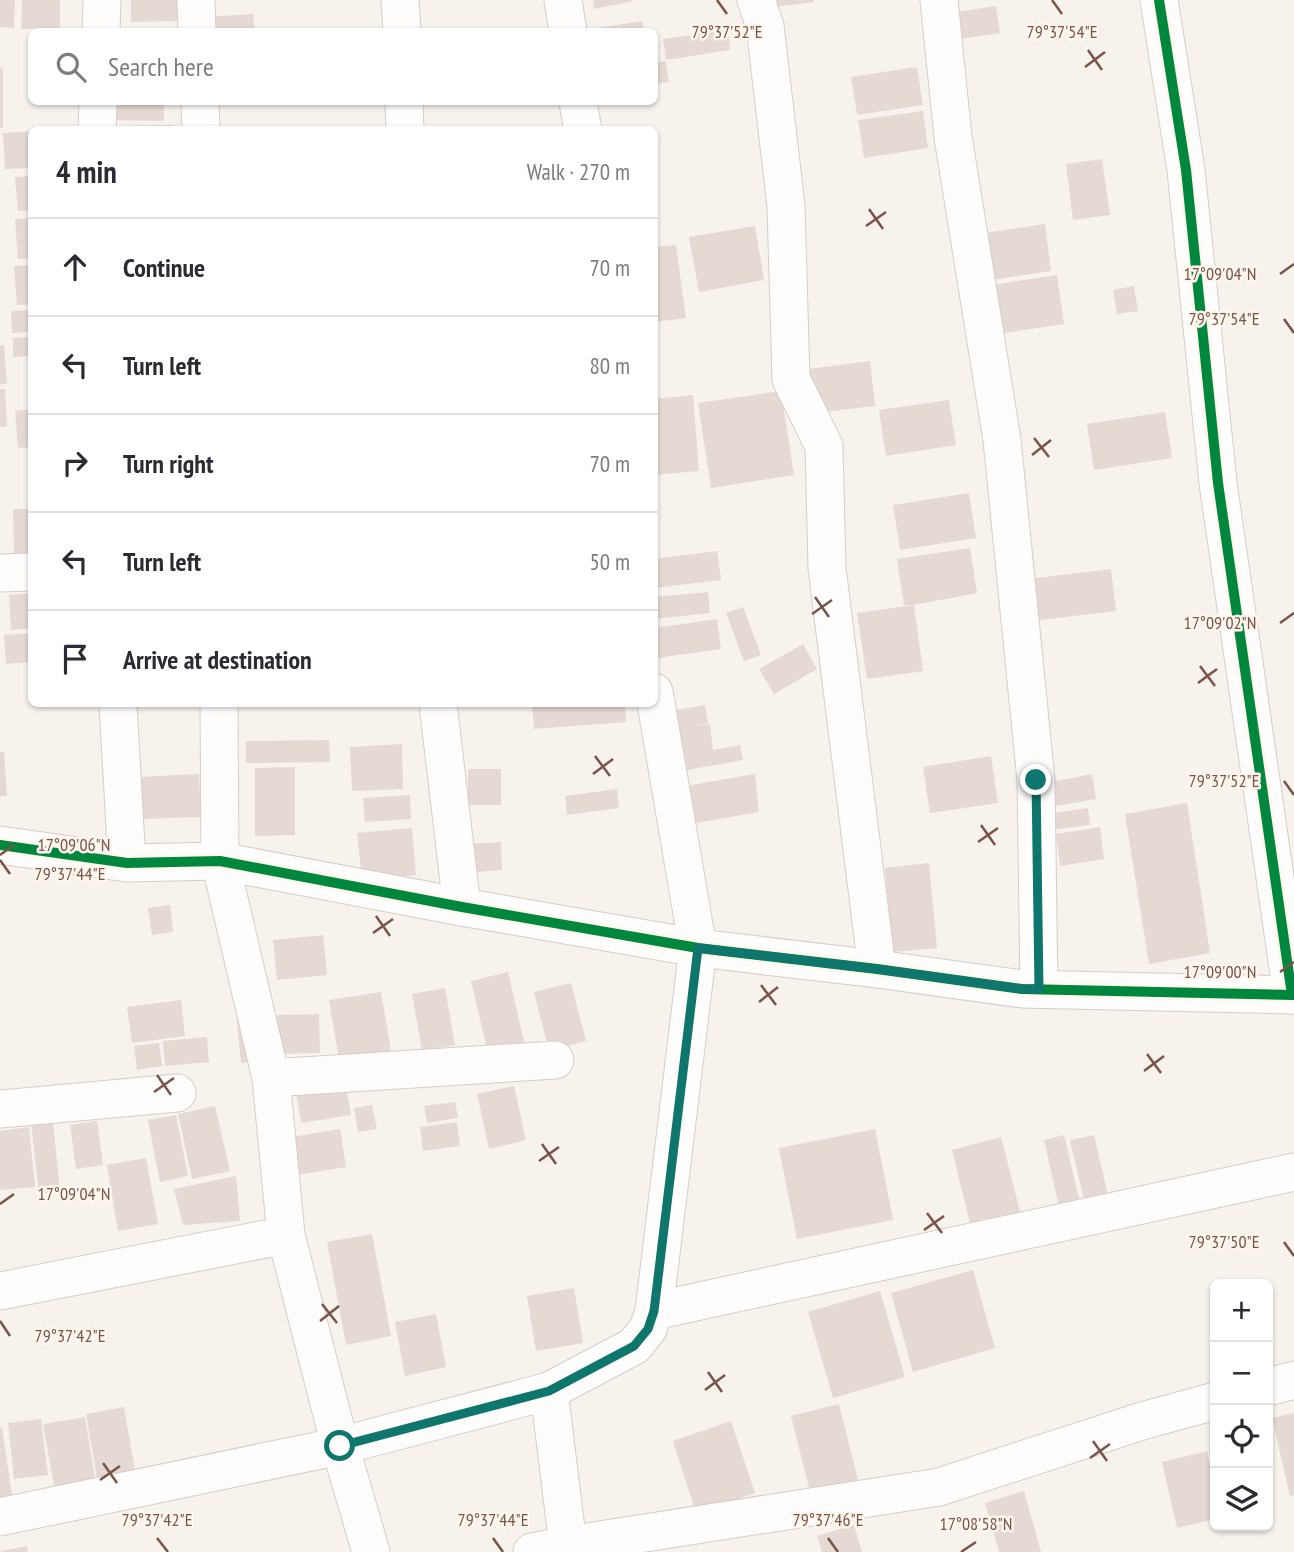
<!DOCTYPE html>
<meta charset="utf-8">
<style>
body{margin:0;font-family:"PT Sans Narrow",sans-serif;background:#f7f7f7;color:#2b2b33}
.controls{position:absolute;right:21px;bottom:21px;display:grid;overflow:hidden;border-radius:10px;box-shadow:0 2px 5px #0004}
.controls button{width:63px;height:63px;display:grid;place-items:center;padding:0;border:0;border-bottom:2px solid #e1e1e2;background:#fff;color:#2b2b33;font:35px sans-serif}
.stop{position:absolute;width:21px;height:21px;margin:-16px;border:5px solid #0f766e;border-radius:50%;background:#fff}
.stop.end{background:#0f766e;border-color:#fff;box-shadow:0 2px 7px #0008}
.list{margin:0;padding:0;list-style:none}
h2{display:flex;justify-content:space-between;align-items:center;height:91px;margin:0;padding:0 28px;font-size:30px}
h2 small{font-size:23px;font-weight:400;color:#7c7c81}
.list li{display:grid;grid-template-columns:46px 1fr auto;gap:21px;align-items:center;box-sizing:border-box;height:98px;padding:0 28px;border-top:2px solid #e1e1e2}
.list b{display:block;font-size:26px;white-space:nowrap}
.list em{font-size:23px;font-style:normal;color:#7c7c81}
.icon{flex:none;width:38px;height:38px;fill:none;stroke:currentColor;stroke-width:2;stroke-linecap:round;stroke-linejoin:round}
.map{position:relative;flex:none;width:1294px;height:1552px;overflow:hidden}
.search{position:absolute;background:#fff;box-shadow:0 2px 5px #0004;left:28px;top:28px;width:630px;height:77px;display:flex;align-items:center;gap:18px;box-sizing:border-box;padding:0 24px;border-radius:10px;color:#7c7c81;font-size:26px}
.panel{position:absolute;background:#fff;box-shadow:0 2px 5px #0004;left:28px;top:126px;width:630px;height:581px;border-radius:10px}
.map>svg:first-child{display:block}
</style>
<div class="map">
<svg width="1294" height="1552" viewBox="0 0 1294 1552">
<rect width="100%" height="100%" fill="#f8f2ec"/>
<!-- building -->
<g fill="#e5d9d3">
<polygon points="0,0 15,0 14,28 0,27"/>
<polygon points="22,0 60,0 60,28 21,29"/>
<polygon points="131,0 185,0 185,21 131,22"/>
<polygon points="593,0 633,0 633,1 594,9"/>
<polygon points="766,0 814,0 814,2 767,8"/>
<polygon points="996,6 1000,33 961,39 957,12"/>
<polygon points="253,14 255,32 208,32 207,17"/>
<polygon points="643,21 644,32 584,32 583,30"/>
<polygon points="728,30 730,50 666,60 663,39"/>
<polygon points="666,61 669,82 654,84 654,63"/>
<polygon points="3,67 3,128 0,128 0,68"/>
<polygon points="917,67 923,105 857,115 851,77"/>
<polygon points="105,102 164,102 164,121 105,120"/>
<polygon points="923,111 928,148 864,158 858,120"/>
<polygon points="174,125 174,130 109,130 109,126"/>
<polygon points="32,131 32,168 5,169 3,133"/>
<polygon points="1102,159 1110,215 1073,220 1066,164"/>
<polygon points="32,176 32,210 18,211 15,177"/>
<polygon points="32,218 32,258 18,259 15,219"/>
<polygon points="1045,224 1051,271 992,280 985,233"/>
<polygon points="755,226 764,280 699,292 689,237"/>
<polygon points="676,245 686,318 654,322 654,247"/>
<polygon points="32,265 32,304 17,305 14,266"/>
<polygon points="1057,275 1064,324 998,334 991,285"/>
<polygon points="1134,286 1138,311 1117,314 1113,290"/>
<polygon points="32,310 32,332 12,333 11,311"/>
<polygon points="32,337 32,356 13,357 13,338"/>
<polygon points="0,345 4,345 7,384 0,384"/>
<polygon points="870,361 875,406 814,413 809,369"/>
<polygon points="0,389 5,389 7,426 0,427"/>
<polygon points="781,391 794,475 711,488 698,403"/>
<polygon points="693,395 699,471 654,475 654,399"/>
<polygon points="949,400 956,445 886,456 879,410"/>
<polygon points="32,409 32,447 18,448 15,411"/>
<polygon points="1165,412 1172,458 1094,470 1087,424"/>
<polygon points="969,493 976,538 900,550 893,505"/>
<polygon points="13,509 32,509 32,554 14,554"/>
<polygon points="970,548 977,593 914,605 904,605 897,559"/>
<polygon points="717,551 721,580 654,588 654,559"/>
<polygon points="1111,569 1116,611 1032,621 1028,579"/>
<polygon points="708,592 710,613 654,619 654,597"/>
<polygon points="32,593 32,628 11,630 9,595"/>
<polygon points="914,605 923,671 867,679 857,613"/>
<polygon points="743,607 761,655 744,661 726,613"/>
<polygon points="717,619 721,649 657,658 654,628"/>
<polygon points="32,633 32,662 6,664 4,635"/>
<polygon points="803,644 817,669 774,694 759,669"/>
<polygon points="532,704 625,704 626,722 534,729"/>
<polygon points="705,705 708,723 695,726 710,724 713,750 740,745 743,760 687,770 676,710"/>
<polygon points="329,740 330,762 246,763 246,741"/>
<polygon points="402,744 403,789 352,791 350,747"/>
<polygon points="0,752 4,752 7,796 0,796"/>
<polygon points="991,756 998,803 930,813 923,767"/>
<polygon points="295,767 295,835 255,836 255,768"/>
<rect x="468" y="769" width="33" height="36"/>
<polygon points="199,774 201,817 139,819 137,777"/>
<polygon points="755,774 759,812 690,824 685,786"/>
<polygon points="1092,774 1096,799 1051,807 1046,783"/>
<polygon points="617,789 619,808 567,815 565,796"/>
<polygon points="410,795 411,819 365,822 363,798"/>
<polygon points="1187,803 1210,953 1149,964 1125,814"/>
<polygon points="1088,808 1090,825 1050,830 1048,814"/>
<polygon points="1100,827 1104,859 1060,866 1056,834"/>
<polygon points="412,828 416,875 362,880 357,833"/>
<polygon points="501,842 502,870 467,873 465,844"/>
<polygon points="929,863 937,948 893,952 885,868"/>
<polygon points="170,905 173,932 152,935 148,908"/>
<polygon points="323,935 327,975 277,980 273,940"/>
<polygon points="508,972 525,1046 488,1054 471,981"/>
<polygon points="571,983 586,1041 549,1051 534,992"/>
<polygon points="445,988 455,1045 422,1050 412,994"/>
<polygon points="381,992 391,1051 339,1060 329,1000"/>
<polygon points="181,1000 185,1036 132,1043 127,1007"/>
<polygon points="319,1014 320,1053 278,1054 277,1015"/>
<polygon points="254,1020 258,1061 241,1063 237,1022"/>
<polygon points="207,1037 209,1062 165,1066 163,1041"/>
<polygon points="159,1043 162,1066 137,1070 134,1046"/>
<polygon points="346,1085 351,1115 301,1123 296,1092"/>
<polygon points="514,1086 526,1140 489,1149 477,1094"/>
<polygon points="455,1102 458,1118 427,1123 424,1106"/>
<polygon points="372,1105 377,1129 358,1132 354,1108"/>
<polygon points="215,1106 230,1171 192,1179 178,1114"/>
<polygon points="176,1115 188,1176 160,1182 148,1120"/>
<polygon points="53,1121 60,1192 39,1194 31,1123"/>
<polygon points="97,1121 103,1165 76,1169 70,1125"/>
<polygon points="457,1122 460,1146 423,1151 420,1127"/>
<polygon points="29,1127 35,1187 0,1190 0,1131"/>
<polygon points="340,1129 346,1167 298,1175 292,1137"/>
<polygon points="875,1129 893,1220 797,1239 779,1148"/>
<polygon points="1064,1135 1082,1211 1061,1216 1044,1140"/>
<polygon points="1094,1135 1111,1208 1087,1213 1070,1140"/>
<polygon points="1001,1137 1023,1223 990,1231 987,1218 970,1223 952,1150"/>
<polygon points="146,1158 158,1224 118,1231 107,1165"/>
<polygon points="236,1176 240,1221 183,1225 174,1189"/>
<polygon points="372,1234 391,1336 346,1345 327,1242"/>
<polygon points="973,1270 995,1348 913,1372 891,1293"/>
<polygon points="574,1288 583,1343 536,1351 527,1296"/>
<polygon points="880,1291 905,1377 833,1398 808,1312"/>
<polygon points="436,1314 446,1367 405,1376 395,1322"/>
<polygon points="839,1404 858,1480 810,1492 791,1416"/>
<polygon points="124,1407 135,1471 97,1478 86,1414"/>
<polygon points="1294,1413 1294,1495 1290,1496 1272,1418"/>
<polygon points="85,1417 96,1484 55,1491 43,1424"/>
<polygon points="41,1419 48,1475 14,1479 8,1423"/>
<polygon points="731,1421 755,1493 696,1513 673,1441"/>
<polygon points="0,1427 2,1427 13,1502 0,1504"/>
<polygon points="1207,1451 1215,1488 1215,1519 1177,1528 1162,1462"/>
<polygon points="1024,1491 1041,1552 999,1552 985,1503"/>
<polygon points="854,1525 862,1552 822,1552 817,1536"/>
<polygon points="27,1546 28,1552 1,1552 1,1551"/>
</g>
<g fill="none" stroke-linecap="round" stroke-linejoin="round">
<defs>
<g id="street">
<polyline points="196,0 197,32"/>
<polyline points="400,0 402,32"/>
<polyline points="563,0 568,32"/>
<polyline points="756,0 765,26 786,206 791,379 824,446 827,568 877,969"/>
<polyline points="939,0 953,137 1002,440 1036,780 1039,989"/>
<polyline points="1159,0 1186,170 1218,483 1292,995"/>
<polyline points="101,32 102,0"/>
<polyline points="200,102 201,130"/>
<polyline points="404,102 405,130"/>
<polyline points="578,102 583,130"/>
<polyline points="97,130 98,102"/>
<polyline points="0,573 32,572"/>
<polyline points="118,704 127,863"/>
<polyline points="219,704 220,861 271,1078 286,1235"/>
<polyline points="438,704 462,907"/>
<polyline points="0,845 127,863 220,861 462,907 698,948 877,969 1022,989 1294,995"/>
<polyline points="271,1078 555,1060"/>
<polyline points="0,1109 177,1093"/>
<polyline points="0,1291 286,1235 340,1446 371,1552"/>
<polyline points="654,1311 1294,1172"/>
<polyline points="1268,1387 1294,1380"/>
<polyline points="0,1517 340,1446 549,1391"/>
<polyline points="568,1545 549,1391 634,1346 648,1329 654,1311 698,948 654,692"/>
<polyline points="532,1552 568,1545 939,1487 1142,1421 1215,1401"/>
</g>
</defs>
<!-- street casing -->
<use href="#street" stroke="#d7cdc8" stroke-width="39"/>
<!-- street -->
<use href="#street" stroke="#fefdfc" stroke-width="37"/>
<defs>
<g id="cycleway">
<polyline points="1159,0 1186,170 1218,483 1292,995"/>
<polyline points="0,845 127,863 220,861 462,907 698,948 877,969 1022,989 1294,995"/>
</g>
</defs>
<!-- cycleway casing -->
<use href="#cycleway" stroke="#fff6ee" stroke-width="15"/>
<!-- cycleway -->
<use href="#cycleway" stroke="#00873e" stroke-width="10"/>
</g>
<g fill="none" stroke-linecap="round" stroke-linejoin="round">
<!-- route -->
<polyline stroke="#0f766e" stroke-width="9" points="340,1446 549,1391 634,1346 648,1329 654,1311 698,948 877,969 1022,989 1039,989 1036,780"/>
</g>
<!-- ticks -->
<path fill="none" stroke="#78544b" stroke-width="2.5" d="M717,0L727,14M1052,0L1062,14M1088,50L1102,70M1085,67L1105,52M869,209L883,229M866,226L886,212M1280,274L1294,264M1284,319L1294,333M1034,438L1049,457M1032,455L1051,440M815,597L829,617M812,614L832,600M1280,623L1294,613M1200,666L1215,686M1198,683L1217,669M595,756L610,776M593,774L613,759M1284,781L1294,795M981,825L995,845M978,842L998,828M0,855L14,845M0,860L10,874M376,916L390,936M373,933L393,919M1280,972L1294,962M761,985L776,1005M759,1002L778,987M1147,1054L1161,1073M1144,1071L1164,1056M157,1075L171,1095M154,1092L174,1078M542,1144L556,1164M539,1161L559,1147M0,1204L14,1194M927,1213L942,1233M924,1230L944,1216M1284,1242L1294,1256M322,1304L337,1323M0,1321L10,1336M320,1321L339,1306M708,1372L722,1392M705,1390L725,1375M1093,1441L1107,1461M1090,1458L1110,1444M103,1463L117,1483M100,1480L120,1466M157,1538L168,1552M493,1538L503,1552M828,1538L838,1552M961,1552L976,1542"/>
<g font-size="18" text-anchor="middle" fill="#78544b" stroke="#fff6ee" stroke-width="5" stroke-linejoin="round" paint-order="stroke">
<text x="727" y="38">79°37'52"E</text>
<text x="1062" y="38">79°37'54"E</text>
<text x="1220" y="280">17°09'04"N</text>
<text x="1224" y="325">79°37'54"E</text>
<text x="1220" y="629">17°09'02"N</text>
<text x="1224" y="787">79°37'52"E</text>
<text x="74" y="851">17°09'06"N</text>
<text x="70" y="880">79°37'44"E</text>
<text x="1220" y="978">17°09'00"N</text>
<text x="74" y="1200">17°09'04"N</text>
<text x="1224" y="1248">79°37'50"E</text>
<text x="70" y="1342">79°37'42"E</text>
<text x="157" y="1526">79°37'42"E</text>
<text x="493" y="1526">79°37'44"E</text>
<text x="828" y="1526">79°37'46"E</text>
<text x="976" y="1530">17°08'58"N</text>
</g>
</svg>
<div class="controls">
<button>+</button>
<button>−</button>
<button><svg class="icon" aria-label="locate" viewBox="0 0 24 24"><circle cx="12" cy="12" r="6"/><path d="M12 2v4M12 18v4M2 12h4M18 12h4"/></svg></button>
<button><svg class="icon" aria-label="layers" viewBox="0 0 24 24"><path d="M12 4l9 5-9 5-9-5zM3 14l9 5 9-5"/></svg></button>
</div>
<div class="stop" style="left:340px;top:1446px"></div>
<div class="stop end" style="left:1036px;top:780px"></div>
<div class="search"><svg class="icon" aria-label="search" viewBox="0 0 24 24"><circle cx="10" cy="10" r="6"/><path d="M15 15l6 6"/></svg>Search here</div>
<section class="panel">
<h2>4 min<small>Walk · 270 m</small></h2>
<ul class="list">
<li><svg class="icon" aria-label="ahead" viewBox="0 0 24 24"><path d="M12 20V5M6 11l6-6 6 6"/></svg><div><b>Continue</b></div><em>70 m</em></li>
<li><svg class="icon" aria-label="left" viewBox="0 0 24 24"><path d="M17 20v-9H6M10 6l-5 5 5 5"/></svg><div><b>Turn left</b></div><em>80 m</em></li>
<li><svg class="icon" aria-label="right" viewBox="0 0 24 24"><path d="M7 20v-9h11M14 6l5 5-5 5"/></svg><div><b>Turn right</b></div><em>70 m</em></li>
<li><svg class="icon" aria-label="left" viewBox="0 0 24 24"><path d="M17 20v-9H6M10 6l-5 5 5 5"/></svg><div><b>Turn left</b></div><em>50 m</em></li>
<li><svg class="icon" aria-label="arrive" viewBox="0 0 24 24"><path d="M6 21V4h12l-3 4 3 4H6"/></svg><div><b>Arrive at destination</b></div></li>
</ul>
</section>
</div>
